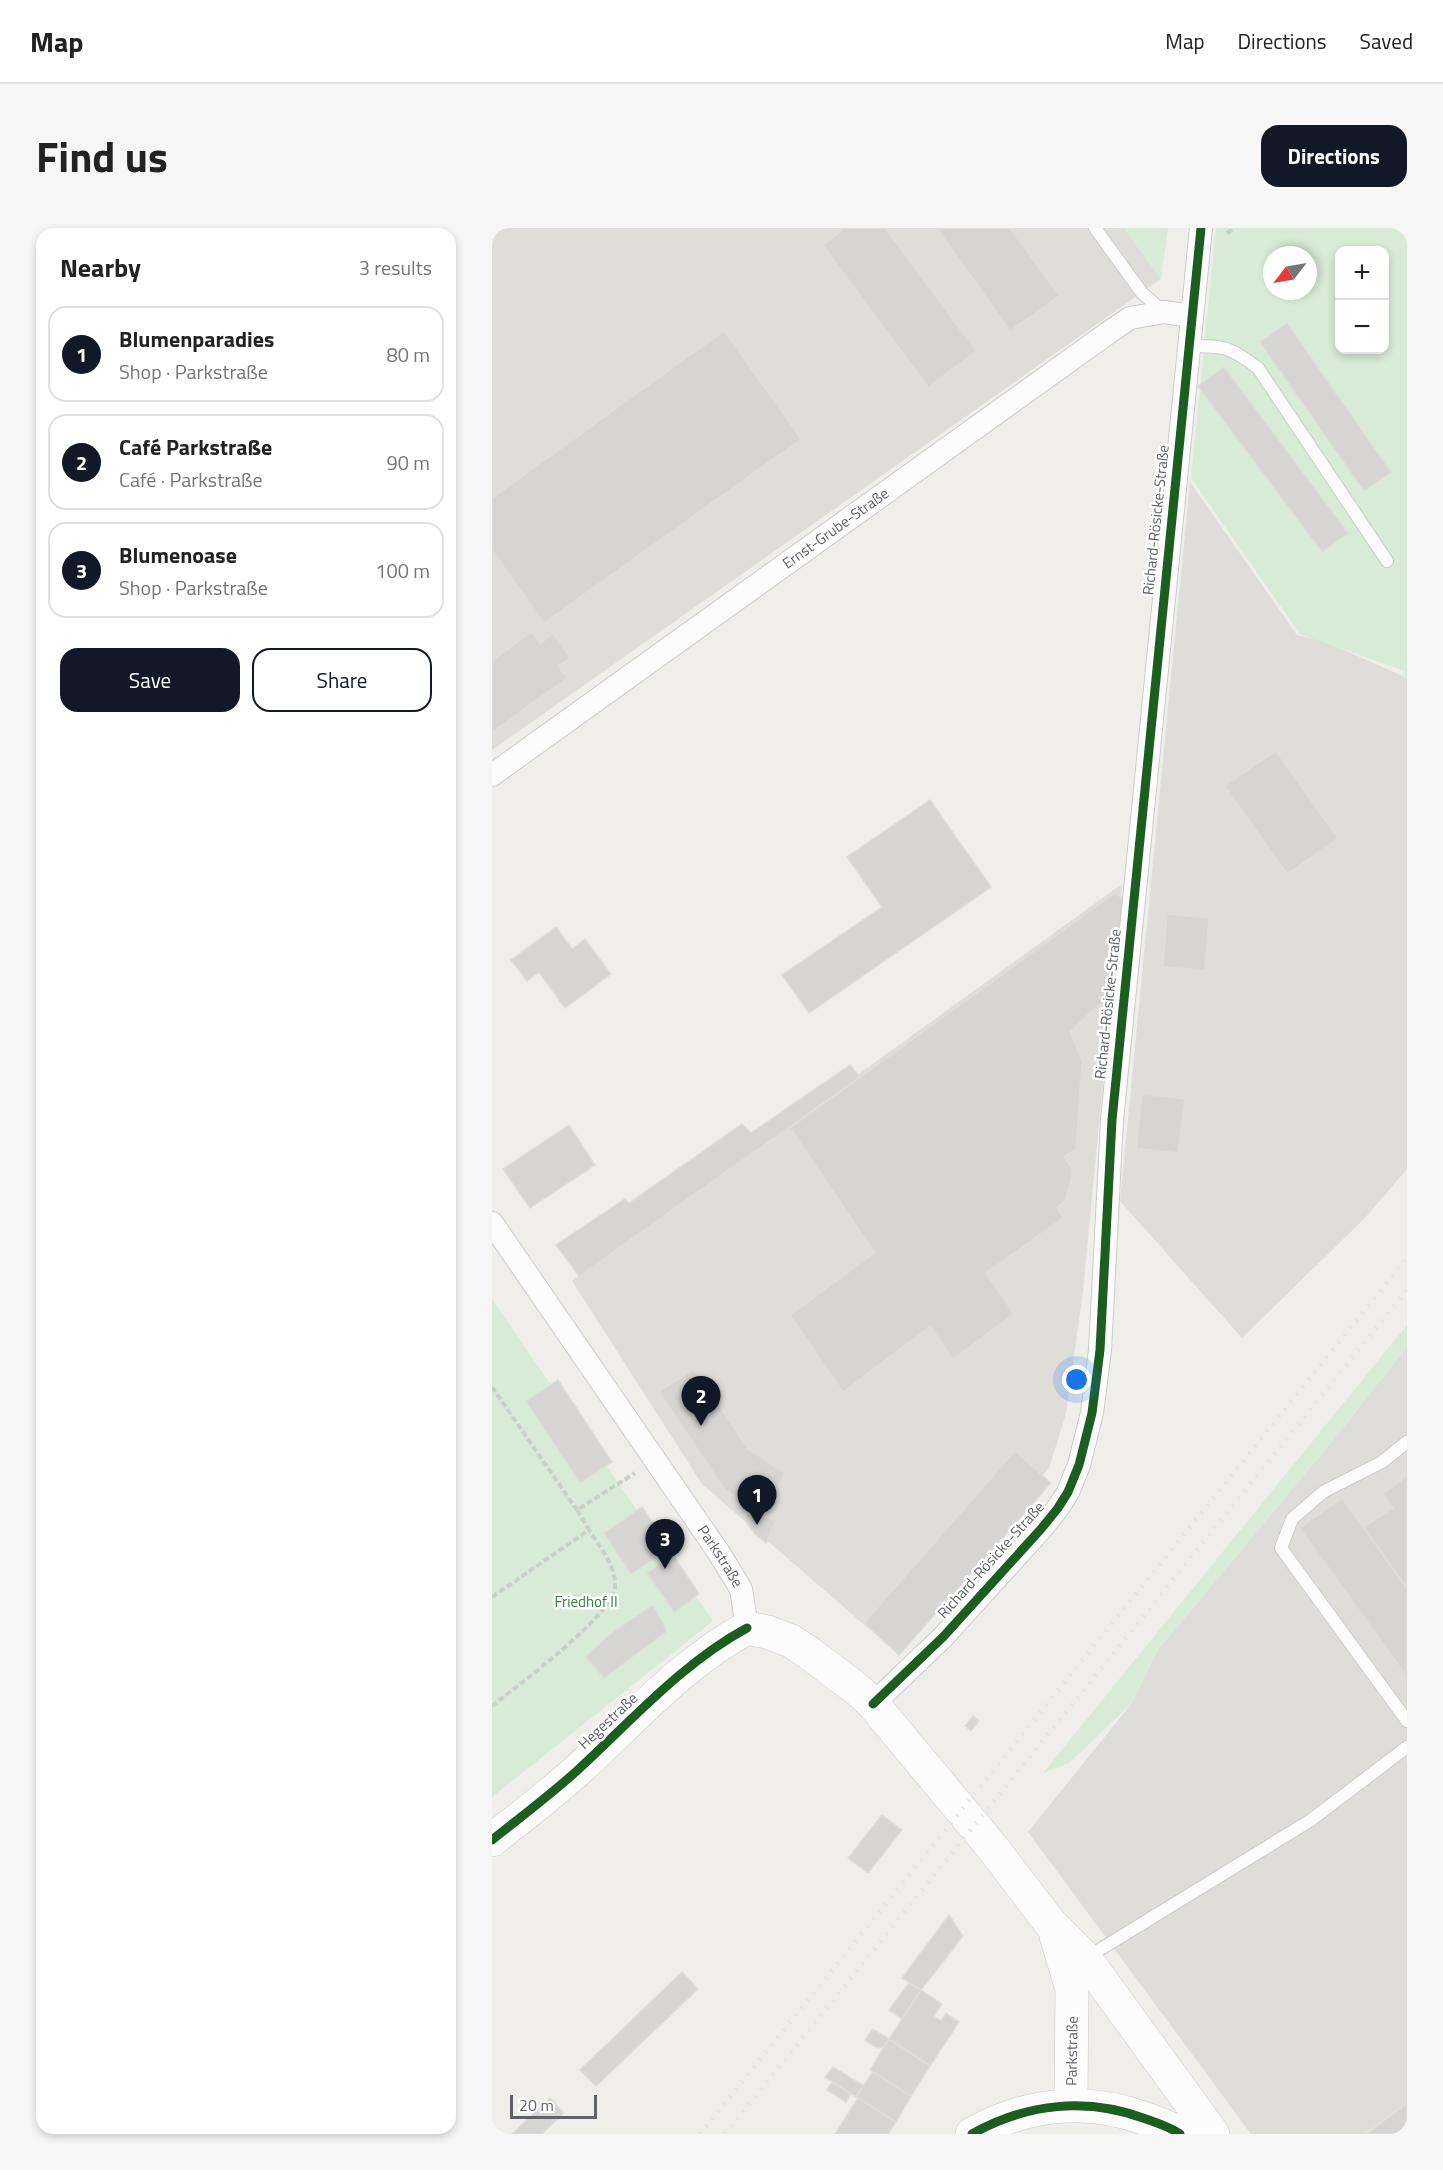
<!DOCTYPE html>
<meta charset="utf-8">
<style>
body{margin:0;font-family:"Titillium Web",sans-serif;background:#f6f6f6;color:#222}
.controls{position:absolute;right:18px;top:18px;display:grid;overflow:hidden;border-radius:12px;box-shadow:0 3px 9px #0003}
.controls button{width:54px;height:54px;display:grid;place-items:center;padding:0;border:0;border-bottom:2px solid #e0e0e0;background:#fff;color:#222;font:30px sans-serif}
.compass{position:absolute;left:771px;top:18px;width:54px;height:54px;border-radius:50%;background:#fff;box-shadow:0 3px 9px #0003;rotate:239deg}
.scale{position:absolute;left:18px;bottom:15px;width:87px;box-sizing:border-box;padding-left:6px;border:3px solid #5f6368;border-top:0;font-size:16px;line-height:21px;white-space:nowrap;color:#5f6368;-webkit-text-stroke:4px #fff;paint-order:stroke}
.you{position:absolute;left:585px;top:1152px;width:21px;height:21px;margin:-15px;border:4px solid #fff;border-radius:50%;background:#1a73e8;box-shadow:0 0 0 9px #1a73e833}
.badge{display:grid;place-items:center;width:39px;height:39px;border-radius:50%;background:#111827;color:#fff;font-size:20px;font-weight:700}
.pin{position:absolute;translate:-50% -50px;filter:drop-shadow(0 2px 3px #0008)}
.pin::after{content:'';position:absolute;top:32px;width:21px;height:18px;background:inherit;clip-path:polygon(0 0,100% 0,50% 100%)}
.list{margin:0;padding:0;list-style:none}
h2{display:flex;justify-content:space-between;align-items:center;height:78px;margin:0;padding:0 24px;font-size:26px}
h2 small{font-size:20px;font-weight:400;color:#767676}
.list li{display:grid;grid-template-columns:39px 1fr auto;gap:18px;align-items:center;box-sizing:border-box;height:96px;margin:0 12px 12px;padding:0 12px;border:2px solid #e0e0e0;border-radius:18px}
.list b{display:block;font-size:22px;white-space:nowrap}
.list p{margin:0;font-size:20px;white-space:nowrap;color:#767676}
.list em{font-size:20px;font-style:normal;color:#767676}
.actions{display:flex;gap:12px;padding:18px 24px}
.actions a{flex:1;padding:14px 0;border:2px solid #111827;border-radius:18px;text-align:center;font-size:21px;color:#111827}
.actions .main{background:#111827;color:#fff}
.map{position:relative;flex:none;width:915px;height:1906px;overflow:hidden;border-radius:18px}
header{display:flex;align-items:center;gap:36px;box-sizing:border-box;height:84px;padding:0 30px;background:#fff;border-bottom:2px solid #e0e0e0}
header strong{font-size:28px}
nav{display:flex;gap:33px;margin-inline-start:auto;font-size:21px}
.intro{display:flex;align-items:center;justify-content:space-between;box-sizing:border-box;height:144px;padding:0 36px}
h1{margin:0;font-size:42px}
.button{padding:15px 27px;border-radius:18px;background:#111827;color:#fff;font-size:21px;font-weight:700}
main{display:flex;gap:36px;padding:0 36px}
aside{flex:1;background:#fff;border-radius:18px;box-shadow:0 3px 9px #0003}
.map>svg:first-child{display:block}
</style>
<header>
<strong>Map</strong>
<nav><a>Map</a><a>Directions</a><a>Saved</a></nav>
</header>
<div class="intro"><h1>Find us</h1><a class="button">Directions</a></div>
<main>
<aside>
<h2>Nearby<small>3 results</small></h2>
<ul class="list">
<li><span class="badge">1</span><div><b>Blumenparadies</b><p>Shop · Parkstraße</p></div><em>80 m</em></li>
<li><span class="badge">2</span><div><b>Café Parkstraße</b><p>Café · Parkstraße</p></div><em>90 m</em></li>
<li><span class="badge">3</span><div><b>Blumenoase</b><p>Shop · Parkstraße</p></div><em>100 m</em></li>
</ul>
<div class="actions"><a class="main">Save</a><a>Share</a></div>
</aside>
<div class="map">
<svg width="915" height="1906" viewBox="0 0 915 1906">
<rect width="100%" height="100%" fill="#efeeea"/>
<!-- industrial -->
<g fill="#dfddda">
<polygon points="0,0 632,0 669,51 0,522"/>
<polygon points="698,254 805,407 832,413 915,450 915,941 873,990 750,1110 628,973"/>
<polygon points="630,656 591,1063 574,1186 557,1240 407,1427 210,1256 80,1053"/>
<polygon points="915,1119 915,1875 872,1906 759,1906 536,1604 640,1475 665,1423 838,1216"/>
</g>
<!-- green -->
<g fill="#d8ebd6" fill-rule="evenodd">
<polygon points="632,0 676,0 669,51"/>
<path d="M724,0H915V436L913,442L915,439V450L911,447L913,443L808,406L699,250ZM848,22H892V122H848ZM780,27H816V63H780Z"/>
<polygon points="0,1071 221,1393 0,1569"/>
<polygon points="915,1097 915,1119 838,1216 665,1423 640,1475 577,1535 551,1545"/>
</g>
<!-- building -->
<g fill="#d6d5d3" stroke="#deddd9" stroke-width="1.5">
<polygon points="353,0 393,0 484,123 436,159 331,17"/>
<polygon points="445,0 518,0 567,68 518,103"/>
<polygon points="795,95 899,244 872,263 768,114"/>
<polygon points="232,103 309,211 52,395 0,322 0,270"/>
<polygon points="732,139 856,305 830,324 706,158"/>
<polygon points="40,404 48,416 61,406 78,430 66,438 75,450 0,504 0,433"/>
<polygon points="784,523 846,610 795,646 733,558"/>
<polygon points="438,572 499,659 317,785 290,747 390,679 355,629"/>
<polygon points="623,665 632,672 619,765 578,804 590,833 584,921 572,929 581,942 574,972 565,980 571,990 494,1045 522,1086 461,1131 438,1098 351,1164 298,1087 383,1025 298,900"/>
<polygon points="675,686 717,690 713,742 671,739"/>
<polygon points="64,699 80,721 93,711 119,746 73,780 47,744 35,753 19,732"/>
<polygon points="358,837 368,849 87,1048 64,1017 133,971 137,975 250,896 259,905"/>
<polygon points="650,866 693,871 686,925 644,920"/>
<polygon points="77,897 103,937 38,980 11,941"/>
<polygon points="202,1141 256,1221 293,1245 272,1287 233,1262 167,1164"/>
<polygon points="66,1152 120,1234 88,1255 34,1173"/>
<polygon points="523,1223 559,1255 407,1427 372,1395"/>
<polygon points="915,1248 915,1360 871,1300 901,1280 891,1266"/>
<polygon points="850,1270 915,1360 915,1449 808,1300"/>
<polygon points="150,1279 178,1320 139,1346 112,1305"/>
<polygon points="257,1279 283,1293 274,1315 263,1306 252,1291"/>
<polygon points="181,1327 207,1366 182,1384 155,1345"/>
<polygon points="161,1377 175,1403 112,1450 94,1429 117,1407"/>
<polygon points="481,1488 487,1493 479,1503 473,1498"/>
<polygon points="390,1587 410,1602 376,1645 356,1630"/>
<polygon points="457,1687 471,1708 429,1762 410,1750"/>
<polygon points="190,1744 206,1761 104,1858 88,1842"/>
<polygon points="417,1755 429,1762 410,1791 397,1782"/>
<polygon points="429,1762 450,1776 442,1788 449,1793 454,1785 467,1794 438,1838 397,1811"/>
<polygon points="381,1801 397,1811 393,1819 385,1820 373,1812"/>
<polygon points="397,1811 438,1838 419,1868 378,1842"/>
<polygon points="341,1839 372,1858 364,1869 333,1849"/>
<polygon points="381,1844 419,1868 404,1894 364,1869"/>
<polygon points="340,1854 359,1866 354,1874 335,1862"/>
<polygon points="58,1870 72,1885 50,1906 20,1906"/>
<polygon points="366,1870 404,1894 396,1906 343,1906"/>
<polygon points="915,1876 915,1906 874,1906"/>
</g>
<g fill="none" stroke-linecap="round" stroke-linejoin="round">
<defs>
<g id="lane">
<polyline points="603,0 650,65 672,84"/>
<path d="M696,118C732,118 737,118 766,140L895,333"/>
<polyline points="915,1214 890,1234 831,1264 800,1291 789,1320 915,1493"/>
<polyline points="594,1730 819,1592 915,1519"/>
</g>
<g id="street">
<path id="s1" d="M0,547L616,105L638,90L672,84L700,88"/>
<path id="s2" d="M0,995L227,1325L249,1361L255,1400"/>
<polyline points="381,1476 451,1409 549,1301 566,1280 576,1264 587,1237 600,1185 608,1122 620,892 709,0"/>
</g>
<g id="secondary">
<path d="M0,1612C30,1588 61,1565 89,1539C142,1490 192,1434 255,1400L275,1404L299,1413L317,1425L366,1462L381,1476L500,1619L558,1695L593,1730L721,1906"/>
<polyline points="564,1708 580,1761 579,1876"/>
<path d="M480,1906C535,1875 595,1869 654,1891C665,1895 678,1899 688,1906"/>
</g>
</defs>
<!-- lane casing -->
<use href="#lane" stroke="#cbcccc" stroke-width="14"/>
<!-- street casing -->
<use href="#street" stroke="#cbcccc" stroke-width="24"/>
<!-- secondary casing -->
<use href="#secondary" stroke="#cacacb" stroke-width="34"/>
<!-- path -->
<g stroke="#cacfcc" stroke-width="4" stroke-dasharray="6 3" stroke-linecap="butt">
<polyline points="735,5 742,0"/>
<polyline points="0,1159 85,1282"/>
<polyline points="0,1369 97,1302 85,1282 143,1245"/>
<path d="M0,1478C25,1458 120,1388 123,1360C125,1339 108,1319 97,1302"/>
</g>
<!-- lane -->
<use href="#lane" stroke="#fdfcfc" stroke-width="12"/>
<!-- street -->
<use href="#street" stroke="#fdfcfc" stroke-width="22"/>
<!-- secondary -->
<use href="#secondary" stroke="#fdfcfc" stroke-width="33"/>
<!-- rail -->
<g stroke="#e4e4e4" stroke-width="4.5" stroke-dasharray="1.5 8" stroke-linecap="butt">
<polyline points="208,1906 915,1030"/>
<polyline points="233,1906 915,1062"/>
</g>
<defs>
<g id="cycleway">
<polyline points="381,1476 451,1409 549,1301 566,1280 576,1264 587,1237 600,1185 608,1122 620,892 709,0"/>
<path d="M0,1612C30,1588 61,1565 89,1539C142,1490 192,1434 255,1400"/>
<path d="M480,1906C535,1875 595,1869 654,1891C665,1895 678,1899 688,1906"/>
</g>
</defs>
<!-- cycleway casing -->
<use href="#cycleway" stroke="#fff" stroke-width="13"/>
<!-- cycleway -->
<use href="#cycleway" stroke="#1b5e20" stroke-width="9"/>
</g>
<g text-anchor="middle" stroke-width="5" stroke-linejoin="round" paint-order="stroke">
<!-- street labels -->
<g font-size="15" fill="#5f6368" stroke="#fff">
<text transform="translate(664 292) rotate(-84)" y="5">Richard-Rösicke-Straße</text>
<text dy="5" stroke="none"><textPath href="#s1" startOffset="423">Ernst-Grube-Straße</textPath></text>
<text transform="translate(616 776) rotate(-84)" y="5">Richard-Rösicke-Straße</text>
<text dy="5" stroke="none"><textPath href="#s2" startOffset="404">Parkstraße</textPath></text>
<text transform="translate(499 1332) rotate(-48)" y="5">Richard-Rösicke-Straße</text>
<text transform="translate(116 1493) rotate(-43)" y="5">Hegestraße</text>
<text transform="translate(580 1823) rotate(-89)" y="5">Parkstraße</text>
</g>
<!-- park labels -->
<g font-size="15" fill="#348238" stroke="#fff">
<text x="94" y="1379">Friedhof II</text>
</g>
</g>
</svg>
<div class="controls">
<button>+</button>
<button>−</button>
</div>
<svg class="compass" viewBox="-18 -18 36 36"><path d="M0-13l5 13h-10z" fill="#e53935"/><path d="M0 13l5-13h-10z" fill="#767676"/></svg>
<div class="scale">20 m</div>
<div class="you"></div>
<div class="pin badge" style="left:265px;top:1297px">1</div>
<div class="pin badge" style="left:209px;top:1198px">2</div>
<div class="pin badge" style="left:173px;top:1341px">3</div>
</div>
</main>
